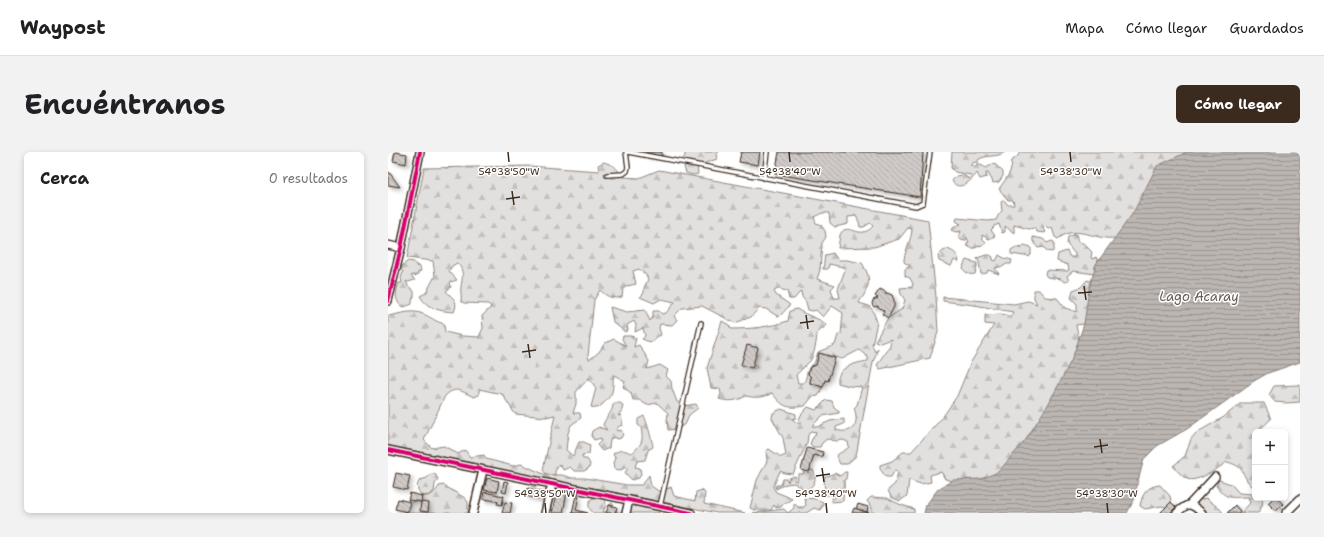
<!DOCTYPE html>
<html lang="es">
<meta charset="utf-8">
<style>
body{margin:0;font-family:"Shantell Sans",sans-serif;background:#f2f2f2;color:#202124}
.controls{position:absolute;right:12px;bottom:12px;display:grid;overflow:hidden;border-radius:6px;box-shadow:0 2px 6px #0003}
.controls button{width:36px;height:36px;display:grid;place-items:center;padding:0;border:0;border-bottom:1px solid #e0e0e0;background:#fff;color:#202124;font:20px sans-serif}
.list{margin:0;padding:0;list-style:none}
h2{display:flex;justify-content:space-between;align-items:center;height:52px;margin:0;padding:0 16px;font-size:17px}
h2 small{font-size:13px;font-weight:400;color:#757577}
.map{position:relative;flex:none;width:912px;height:361px;overflow:hidden;border-radius:6px}
header{display:flex;align-items:center;gap:24px;box-sizing:border-box;height:56px;padding:0 20px;background:#fff;border-bottom:1px solid #e0e0e0}
header strong{font-size:19px}
nav{display:flex;gap:22px;margin-inline-start:auto;font-size:14px}
.intro{display:flex;align-items:center;justify-content:space-between;box-sizing:border-box;height:96px;padding:0 24px}
h1{margin:0;font-size:28px}
.button{padding:10px 18px;border-radius:6px;background:#3b2a1e;color:#fff;font-size:14px;font-weight:700}
main{display:flex;gap:24px;padding:0 24px}
aside{flex:1;background:#fff;border-radius:6px;box-shadow:0 2px 6px #0003}
.map>svg:first-child{display:block}
</style>
<header>
<strong>Waypost</strong>
<nav><a>Mapa</a><a>Cómo llegar</a><a>Guardados</a></nav>
</header>
<div class="intro"><h1>Encuéntranos</h1><a class="button">Cómo llegar</a></div>
<main>
<aside>
<h2>Cerca<small>0 resultados</small></h2>
<ul class="list">
</ul>
</aside>
<div class="map">
<svg width="912" height="361" viewBox="0 0 912 361">
<defs>
<pattern id="forest-firs" width="22" height="20" patternUnits="userSpaceOnUse"><rect width="22" height="20" fill="#e2e0de"/><path d="M5 1l3.5 6h-7zM16 11l3.5 6h-7z" fill="#c3c0be"/></pattern>
<pattern id="water-rules" width="6" height="5" patternUnits="userSpaceOnUse"><rect width="6" height="5" fill="#bcb6b3"/><path d="M0 2.5h6" fill="none" stroke="#9a9491"/></pattern>
<pattern id="building-back-hatch" width="6" height="6" patternUnits="userSpaceOnUse"><rect width="6" height="6" fill="#cfcac7"/><path d="M-1 5l2 2M0 0l6 6M5-1l2 2" fill="none" stroke="#b3aeaa"/></pattern>
<filter id="shadow"><feDropShadow dx="2.5" dy="2.5" stdDeviation="2" flood-color="#0004"/></filter>
</defs>
<rect width="100%" height="100%" fill="#fff"/>
<filter id="ink" filterUnits="userSpaceOnUse"><feTurbulence type="fractalNoise" baseFrequency=".025" numOctaves="2"/><feDisplacementMap in="SourceGraphic" scale="8" xChannelSelector="R" yChannelSelector="G"/><feConvolveMatrix kernelMatrix="1 2 1 2 8 2 1 2 1" color-interpolation-filters="sRGB"/></filter>
<g filter="url(#ink)">
<!-- forest -->
<g fill="url(#forest-firs)" stroke="#8e857e">
<polygon points="297,0 331,0 328,1 329,7 309,14 310,22 305,23 298,21 296,15 302,11 294,8 297,4"/>
<path d="M564,0H617C610,6 598,2 590,8V11L587,10L583,12V14L593,13L598,16L605,12L608,13L615,20V24L611,30L605,31L604,28L600,21H598L599,25L592,27L589,21C584,28 571,41 564,29L568,24L576,23L581,27L583,23L567,20L563,16Z"/>
<path d="M632,0H820L740,85C733,85 725,87 718,86C700,84 686,74 670,87L667,85L664,76L660,77L657,74L655,76L657,81L649,80L646,76L641,77L626,73V81L617,74V80L614,81L611,72L606,74L605,76L603,78L607,84L601,87L594,83V87L598,91L587,96H583L578,93L581,90L579,86L577,89L573,88L571,85L573,79L568,80L563,78L569,73L573,72L568,69L569,66L600,69L608,68L611,62L614,59L613,50L616,48L620,53H626L625,48H620L611,37C616,29 623,22 624,12L622,10L630,4Z"/>
<path d="M216,10L226,14L236,25L251,26L271,18L540,68L548,145L550,180L542,206L492,217L489,213L502,193L503,187L492,191L487,189L500,166L514,157L517,148L513,142L512,136L524,135L525,132L522,126L517,124V117L522,114L516,110C515,103 524,87 524,77L520,76L511,87L486,95L450,96C451,92 451,87 452,83C456,73 465,79 471,80C477,81 482,78 485,74L482,71L476,75H472L471,70L468,64L460,65V72L447,75L442,71L441,61H434L426,65L428,71L433,73L437,79L438,85L434,91L432,118L429,127L447,133L443,137L446,146H452L450,137L457,118L455,115L441,112L440,117H435L437,103L445,101L450,108H459L474,111C482,125 483,129 476,143C474,146 472,148 471,151L481,154L485,159L489,170L484,193L487,200L490,196L485,210L468,304L459,312H452L448,304C452,300 457,299 461,295L460,290L455,288L448,289L439,287L434,291L432,295H425L422,292L424,287L427,283L428,280L423,279L420,283L419,291L405,322L397,321L392,319L385,335L388,340L403,346L404,347L395,352L393,355L388,356L386,353L383,358H366L362,356L369,328L379,309L378,299L381,297L393,305L398,303L395,286L384,266L385,261L393,257L408,262V266L404,267L409,271H413L411,267L413,263L420,255L428,258L438,248L444,249L446,255L451,259V261L434,264L424,274L429,275L442,269L456,267V272L448,275V278C465,283 472,272 466,256L469,253L474,235L461,234L450,231C448,215 467,211 480,209V205L471,198L454,207L431,201L428,213L424,215L422,231L435,235L430,244L424,245L417,254C399,257 395,255 384,241C376,246 367,246 358,244C349,249 341,250 331,247L333,242L332,237L323,236L319,216L334,169L341,173L343,177C362,177 382,175 400,169L402,159L409,157C418,164 430,165 439,173L429,181C429,188 426,204 422,209C417,214 413,218 408,223L410,231H415C421,225 416,216 426,212L430,200L447,193L450,183L453,182L455,161L444,154L435,165L428,158L425,159L420,158L418,150L414,145L413,139L406,147H401L399,139L390,137L386,139L388,143L402,153L391,165L378,157L371,156L363,165L347,171L314,154L294,156L286,164L289,168L284,173L272,172L271,176L273,183L268,185L264,190L259,189L254,187L257,184L255,176L247,180L248,173L246,169L239,173L240,178L237,180L225,170L222,155L239,160L257,158L262,169L265,165V159H271L274,162L278,161L287,150L273,147L266,151L252,145L256,141V136L260,127L258,123L251,117L245,119L248,132L239,134L235,137L234,145C224,147 219,145 212,138L206,148L200,204L201,208L211,200L217,191L226,187L238,194L234,187L235,184H243L248,186L246,195L251,193L261,209L259,217L272,213L280,218L278,224L283,229L284,237L289,250L296,254L308,252L310,256L301,263L298,271L290,277L280,278L279,268L280,261L269,251L259,253L251,248H245L243,241L235,235L237,229L226,223C224,229 226,234 224,240C222,246 215,252 210,256L203,255L208,236L201,226L188,240V252L185,261H192L193,266L183,273L180,281L178,298L185,304L191,290H196L202,293L201,302L194,303L195,307H199L202,312L201,316L196,319H186L182,315L175,318L172,312L167,319V323L158,322L155,318L167,263L158,265L127,262L114,242L91,237V243L86,245C74,240 68,233 57,244L36,288L44,296L56,294L70,302L77,298L82,305L96,303L98,307L125,314L133,312L158,323H174L184,326H197L239,333H254L261,323L263,334L272,340L283,335L286,344L307,349L308,340L314,338L317,341L316,352L357,361H329L149,325L151,332C150,335 146,336 143,334L141,331L146,324L0,295V164C12,162 24,157 35,162C43,165 48,170 56,172L57,180L74,184L91,185L95,176L94,164L103,155L100,152L76,151L73,149C74,144 72,139 73,135C74,126 77,118 69,111L64,114L61,119L69,128L62,130L63,135L58,139C65,147 71,148 66,160C52,159 39,157 32,144L38,141L47,124L45,109L19,106L36,16L140,14L211,19L210,13Z"/>
<polygon points="688,82 690,90 695,91 704,100 703,105 704,107 708,105 711,111 707,114 707,122 685,119 679,124 681,129 676,130 673,127 659,125 657,122 658,118 679,119 681,118 680,113 669,109 670,102 679,99 682,105 687,105 687,102 679,92 680,85"/>
<polygon points="645,85 655,87 659,91 664,89 666,90 666,98 664,100 659,99 656,95 650,96 646,91 647,90 645,90"/>
<polygon points="636,93 643,95 643,103 641,105 638,103 636,104 623,102 623,98 628,95 633,96"/>
<path d="M560,97C566,100 570,102 571,110L566,108L563,114L551,109L550,104L555,99Z"/>
<polygon points="598,103 602,103 605,105 605,108 608,109 611,103 616,106 624,108 623,112 618,112 616,114 607,116 611,122 600,118 599,121 593,122 591,110 589,106"/>
<path d="M578,108L589,111V115L587,122C581,123 579,122 575,117L576,112Z"/>
<path d="M20,109L26,110L29,115V113L32,115L33,119L30,120V122L27,124L24,123L23,124L27,128L20,130L18,129L20,134L26,139V144L24,149V152L16,155L13,154C6,147 8,139 11,131H14L13,126L15,120L13,117L15,113Z"/>
<polygon points="699,128 708,131 696,172 688,173 691,188 688,207 679,236 610,324 574,331 557,327 553,320 542,323 543,330 533,332 521,328 519,344 512,349 503,345 500,338 507,332 510,320 507,318 503,325 498,325 492,317 492,313 504,309 515,300 523,300 554,266 569,244 583,210 606,173 597,172 597,163 613,162 623,164 625,160 586,153 555,149 555,145 626,152 640,149 649,152 646,146 646,138 651,138 657,145 669,146 677,156 689,160 689,152 683,146 685,138 693,135"/>
<polygon points="910,233 912,233 912,250 898,251 887,250 881,243 886,234"/>
<path d="M228,251H232L235,253L234,258L230,264L233,263L235,274L233,273L228,277L229,279L233,278L235,282L233,286L228,287L226,285L222,288L221,296L214,299L209,293L213,289V286L206,288L203,284L204,279L211,275L219,278L215,273C218,264 224,262 225,253Z"/>
<path d="M853,251H876L883,267L869,280H867L865,286L867,289V334H864C852,323 859,315 839,310C830,316 810,331 799,327C793,324 789,318 785,314L797,304L803,287L808,281L836,265Z"/>
<path d="M256,264C258,266 265,292 265,295L260,298L257,308L249,309L247,315L252,316L253,322L251,326L244,328L239,323L237,320L240,317L236,316L233,318L226,317L225,311L227,306L225,302C230,298 237,297 242,301C247,300 247,298 250,295C256,289 254,283 253,275L250,273V267Z"/>
<path d="M422,318H425C430,327 426,335 417,338L409,334L407,331L398,332L388,337L387,334L389,333H393L395,327H399L400,330L401,326L407,324L408,325L406,328L409,329L410,324V322H415L416,319L421,320Z"/>
<path d="M457,320H459L458,327L456,328C457,335 455,341 455,349L444,350V346L446,344L445,341L443,343H437L436,325L447,321L452,324Z"/>
<path d="M43,322H47L50,327L47,332L46,339L42,343L34,344C30,339 27,334 32,328L39,326Z"/>
<path d="M831,328L843,332L851,341L866,342L867,346H874C876,352 873,356 870,361H853L862,351L860,345C843,345 840,349 828,334Z"/>
<path d="M55,333L77,346L80,350V361H14L20,360C22,356 23,350 26,348C35,341 43,349 51,334Z"/>
<path d="M772,333L782,344L783,350L779,355L773,354L757,357L752,354C754,342 759,334 772,333Z"/>
<path d="M207,344C213,345 218,346 218,354L215,360H217L221,359V353L224,351L230,361L241,356V353C253,349 259,345 270,353L271,361H206C199,357 199,349 207,344Z"/>
<polygon points="483,345 499,346 511,352 526,357 526,361 484,361 484,356 479,349"/>
<polygon points="416,346 428,347 435,350 435,354 432,358 426,356 418,361 365,361 396,357 400,361 406,356 406,351 410,355 416,355 418,353"/>
<polygon points="818,346 832,357 835,361 813,361 808,358 809,349"/>
</g>
<!-- water -->
<polygon fill="url(#water-rules)" stroke="#887e77" points="799,0 912,0 912,210 880,221 866,229 799,277 769,294 756,307 750,329 746,348 739,361 536,361 538,353 550,337 565,328 593,327 610,320 637,289 661,251 684,207 696,172 701,137 708,112 745,61 769,14"/>
<!-- building -->
<g fill="url(#building-back-hatch)" stroke="#3b2a1e" filter="url(#shadow)">
<polygon points="7,0 19,2 18,12 5,9"/>
<polygon points="258,0 274,0 274,4 257,3"/>
<polygon points="353,0 372,0 370,13 351,10"/>
<polygon points="391,0 535,0 532,45 387,22"/>
<polygon points="0,20 1,20 12,35 0,33"/>
<polygon points="492,137 498,140 497,142 499,141 504,143 506,148 506,155 500,166 494,162 496,159 489,154 486,155 484,152 485,148 490,146 487,144"/>
<polygon points="359,193 370,196 364,216 353,213"/>
<polygon points="431,201 447,206 440,229 437,228 435,235 422,231 423,225 420,222 422,215 428,213"/>
<polygon points="419,296 435,300 434,305 426,303 421,320 413,318"/>
<polygon points="8,321 22,324 19,338 5,335"/>
<polygon points="99,326 111,329 109,340 96,338"/>
<polygon points="116,329 120,330 118,341 114,340"/>
<polygon points="140,336 157,340 155,348 138,344"/>
<polygon points="169,338 179,340 175,361 164,361"/>
<polygon points="96,340 116,344 114,353 109,352 110,349 95,347"/>
<polygon points="22,341 34,344 33,350 20,348"/>
<polygon points="188,343 191,344 188,358 200,361 184,361"/>
<polygon points="885,346 889,346 895,352 888,359 880,351"/>
<polygon points="10,347 22,350 19,360 7,357"/>
<polygon points="33,350 41,351 40,360 32,359"/>
<polygon points="117,350 124,351 122,361 114,361"/>
<polygon points="783,350 788,355 782,361 772,361"/>
<polygon points="470,352 480,355 479,360 468,357"/>
<polygon points="221,353 229,355 227,361 218,361"/>
<polygon points="847,353 852,359 851,361 839,361"/>
<polygon points="466,356 481,361 464,361"/>
</g>
<g fill="none" stroke-linecap="round" stroke-linejoin="round">
<defs>
<g id="service">
<polyline points="240,0 528,54 535,51 542,0"/>
<polyline points="219,23 235,22 239,19 240,15 238,0"/>
<polyline points="376,26 379,0"/>
<polyline points="272,354 313,171"/>
</g>
<g id="minor">
<polyline points="0,93 13,96"/>
<polyline points="0,149 13,96 32,0"/>
<polyline points="0,298 303,361"/>
<polyline points="802,352 827,325"/>
<polyline points="85,361 95,318"/>
<polyline points="157,361 164,332"/>
<polyline points="238,361 241,348"/>
<path d="M789,361C800,350 803,351 814,361"/>
<polyline points="898,361 912,347"/>
</g>
</defs>
<!-- service casing -->
<use href="#service" stroke="#3b2a1e" stroke-width="6"/>
<!-- minor casing -->
<use href="#minor" stroke="#3b2a1e" stroke-width="10"/>
<!-- service -->
<use href="#service" stroke="#fff" stroke-width="3.5"/>
<!-- minor -->
<use href="#minor" stroke="#fff" stroke-width="7"/>
<defs>
<g id="cycleway">
<polyline points="0,149 13,96 32,0"/>
<polyline points="0,298 303,361"/>
</g>
</defs>
<!-- cycleway casing -->
<use href="#cycleway" stroke="#fff" stroke-width="6"/>
<!-- cycleway -->
<use href="#cycleway" stroke="#d6006c" stroke-width="4"/>
</g>
</g>
<!-- ticks -->
<path fill="none" stroke="#3b2a1e" stroke-width="1.5" d="M120,0L121,10M401,0L402,10M682,0L683,10M124,39L126,53M118,47L132,45M696,134L698,148M690,141L704,140M418,163L420,177M412,171L426,169M140,192L142,206M134,200L148,198M712,287L714,301M706,295L720,293M434,316L436,330M428,324L442,322M157,351L158,361M438,351L439,361M719,351L720,361"/>
<g text-anchor="middle" stroke-width="3" stroke-linejoin="round" paint-order="stroke">
<!-- water labels -->
<g font-size="13" font-style="italic" fill="#685b52" stroke="#fff">
<text x="811" y="149">Lago Acaray</text>
</g>
</g>
<g font-size="10" text-anchor="middle" fill="#3b2a1e" stroke="#fff" stroke-width="3" stroke-linejoin="round" paint-order="stroke">
<text x="121" y="23">54°38'50"W</text>
<text x="402" y="23">54°38'40"W</text>
<text x="683" y="23">54°38'30"W</text>
<text x="157" y="345">54°38'50"W</text>
<text x="438" y="345">54°38'40"W</text>
<text x="719" y="345">54°38'30"W</text>
</g>
</svg>
<div class="controls">
<button>+</button>
<button>−</button>
</div>
</div>
</main>
